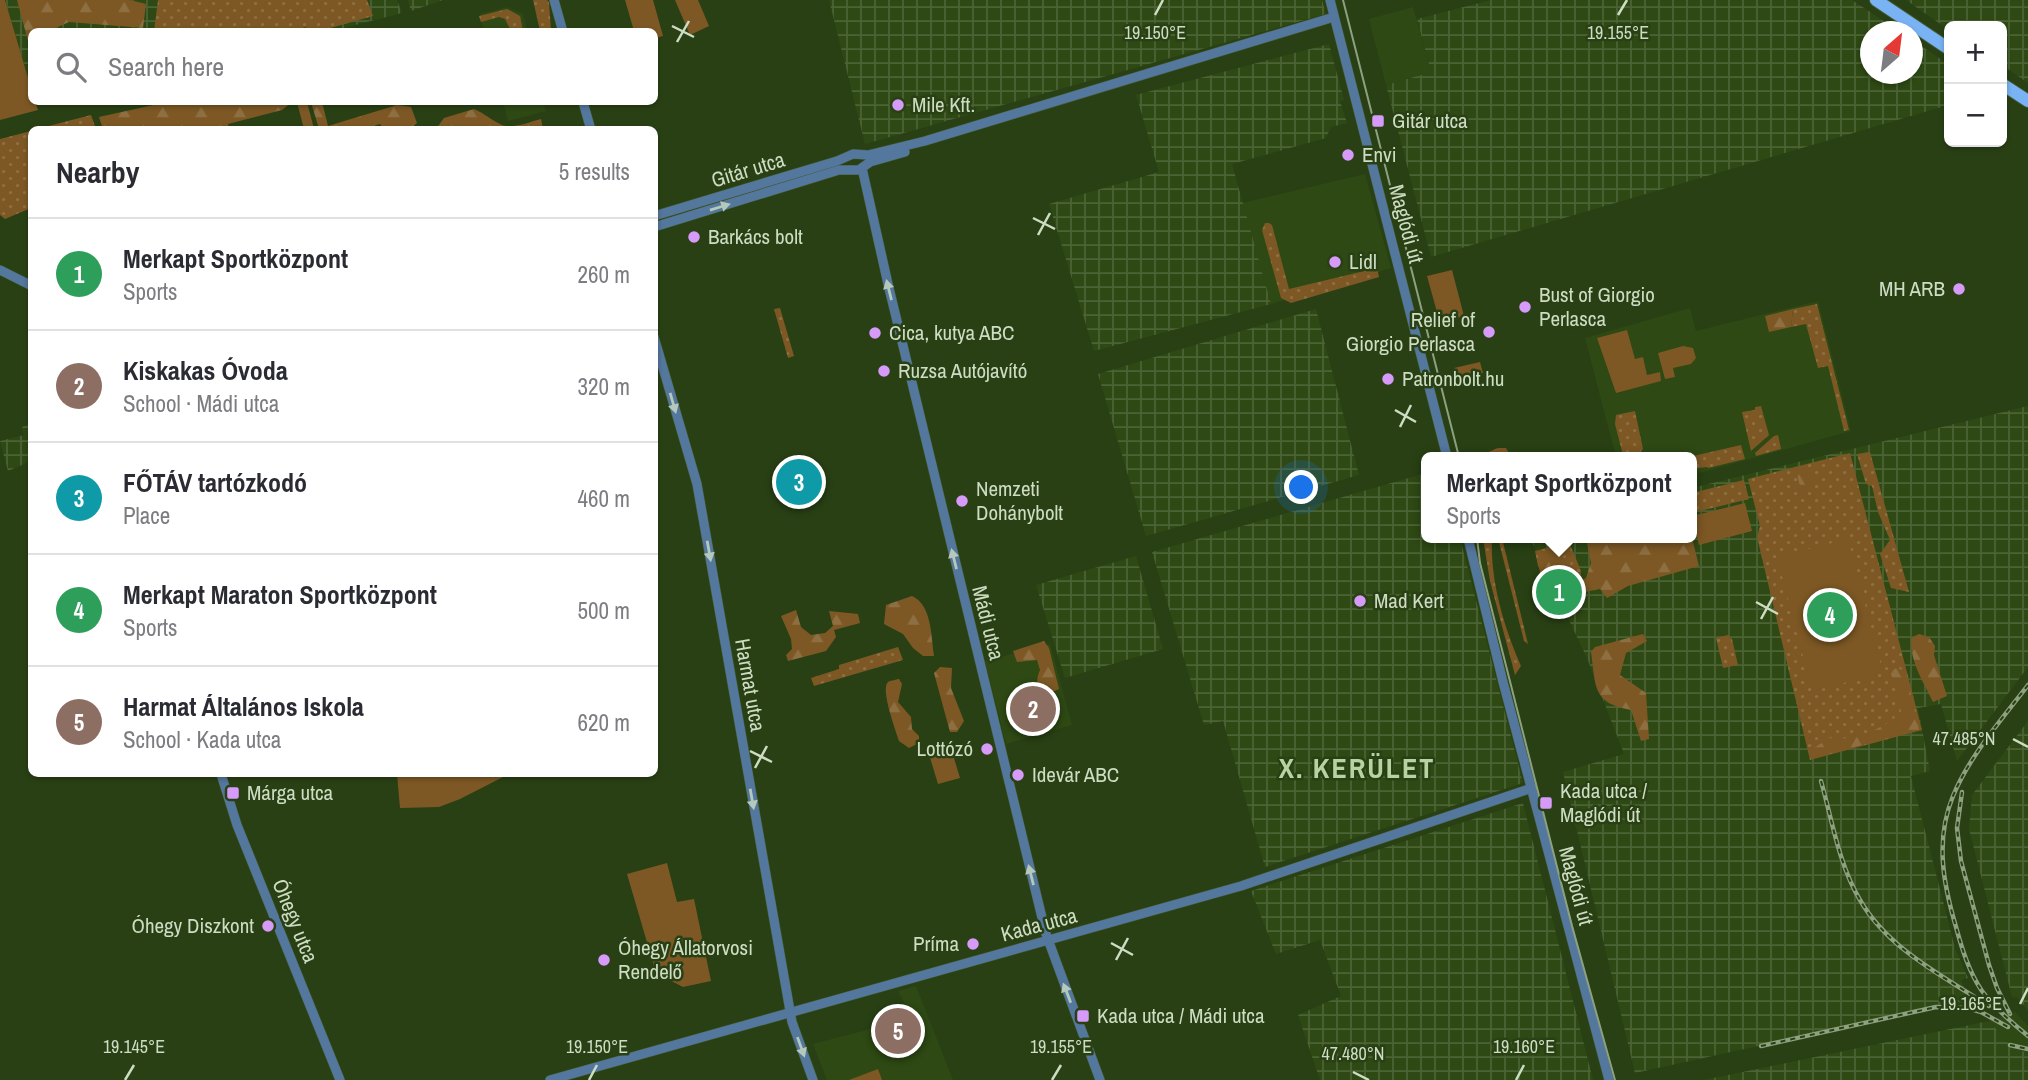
<!DOCTYPE html>
<meta charset="utf-8">
<style>
body{margin:0;font-family:"Archivo Narrow",sans-serif;background:#f7f7f7;color:#2b2b33}
.controls{position:absolute;right:21px;top:21px;display:grid;overflow:hidden;border-radius:10px;box-shadow:0 2px 5px #0004}
.controls button{width:63px;height:63px;display:grid;place-items:center;padding:0;border:0;border-bottom:2px solid #e1e1e2;background:#fff;color:#2b2b33;font:35px sans-serif}
.compass{position:absolute;left:1860px;top:21px;width:63px;height:63px;border-radius:50%;background:#fff;box-shadow:0 2px 5px #0004;rotate:28deg}
.you{position:absolute;left:1302px;top:488px;width:24px;height:24px;margin:-18px;border:5px solid #fff;border-radius:50%;background:#1a73e8;box-shadow:0 0 0 10px #1a73e833}
.badge{display:grid;place-items:center;width:46px;height:46px;border-radius:50%;background:#2563eb;color:#fff;font-size:23px;font-weight:700}
.pin{position:absolute;translate:-50% -50%;border:4px solid #fff;box-shadow:0 2px 7px #0006}
.popup{position:absolute;left:1421px;top:452px;width:276px;height:91px;box-sizing:border-box;display:grid;place-content:center;border-radius:10px;background:#fff;filter:drop-shadow(0 2px 5px #0005);font-size:23px;white-space:nowrap;color:#7c7c81}
.popup b{font-size:26px;color:#2b2b33}
.popup::after{content:'';position:absolute;left:50%;top:100%;margin-left:-14px;border:14px solid transparent;border-top-color:#fff}
.list{margin:0;padding:0;list-style:none}
h2{display:flex;justify-content:space-between;align-items:center;height:91px;margin:0;padding:0 28px;font-size:30px}
h2 small{font-size:23px;font-weight:400;color:#7c7c81}
.list li{display:grid;grid-template-columns:46px 1fr auto;gap:21px;align-items:center;box-sizing:border-box;height:112px;padding:0 28px;border-top:2px solid #e1e1e2}
.list b{display:block;font-size:26px;white-space:nowrap}
.list p{margin:0;font-size:23px;white-space:nowrap;color:#7c7c81}
.list em{font-size:23px;font-style:normal;color:#7c7c81}
.icon{flex:none;width:38px;height:38px;fill:none;stroke:currentColor;stroke-width:2;stroke-linecap:round;stroke-linejoin:round}
.map{position:relative;flex:none;width:2028px;height:1080px;overflow:hidden}
.search{position:absolute;background:#fff;box-shadow:0 2px 5px #0004;left:28px;top:28px;width:630px;height:77px;display:flex;align-items:center;gap:18px;box-sizing:border-box;padding:0 24px;border-radius:10px;color:#7c7c81;font-size:26px}
.panel{position:absolute;background:#fff;box-shadow:0 2px 5px #0004;left:28px;top:126px;width:630px;height:651px;border-radius:10px}
.map>svg:first-child{display:block}
</style>
<div class="map">
<svg width="2028" height="1080" viewBox="0 0 2028 1080">
<defs>
<pattern id="industrial-grid" width="8" height="8" patternUnits="userSpaceOnUse" patternTransform="scale(1.75)"><rect width="8" height="8" fill="#2e4914"/><path d="M0 4h8M4 0v8" fill="none" stroke="#4b6335"/></pattern>
<pattern id="grass-dots" width="8" height="8" patternUnits="userSpaceOnUse" patternTransform="scale(1.75)"><rect width="8" height="8" fill="#7d5824"/><path d="M2 2h.1M6 6h.1" fill="none" stroke="#8e6f42" stroke-width="1.8" stroke-linecap="round"/></pattern>
<pattern id="forest-firs" width="22" height="20" patternUnits="userSpaceOnUse" patternTransform="scale(1.75)"><rect width="22" height="20" fill="#7d5824"/><path d="M5 1l3.5 6h-7zM16 11l3.5 6h-7z" fill="#8e6f42"/></pattern>
</defs>
<rect width="100%" height="100%" fill="#294014"/>
<!-- built -->
<g fill="#2e4914">
<polygon points="507,7 523,14 527,31 484,31 480,14"/>
<polygon points="1413,7 1431,72 1386,85 1369,19"/>
<polygon points="503,102 543,102 546,111 508,121"/>
<polygon points="1365,174 1391,268 1271,304 1242,203"/>
<polygon points="1818,301 1851,431 1692,475 1692,457 1616,457 1585,338 1690,308 1696,331"/>
<polygon points="1050,644 1072,725 1006,744 985,661"/>
<polygon points="916,986 953,1080 827,1080 813,1044 912,1018 898,991"/>
<polygon points="2015,1012 2028,1026 2028,1054 2010,1045 1989,1021"/>
</g>
<!-- industrial -->
<g fill="url(#industrial-grid)">
<polygon points="5,0 397,0 402,13 332,31 32,32 31,88"/>
<polygon points="408,0 443,0 411,11"/>
<polygon points="829,0 1322,0 1326,14 865,144"/>
<polygon points="1491,0 1852,0 1899,31 1870,32 1870,74 1912,74 1913,40 1949,65 1949,101 1945,106 1431,257 1386,85 1431,72 1417,19"/>
<polygon points="1906,0 2028,0 2028,83 2002,65 2002,26 1949,26 1949,30"/>
<polygon points="1329,44 1344,100 1340,101 1347,123 1331,127 1326,138 1232,164 1271,304 1094,351 1049,204 1159,172 1136,95"/>
<polygon points="1316,309 1359,475 1146,536 1098,374"/>
<polygon points="2028,406 2028,667 1957,761 1941,704 1918,708 1930,771 1911,776 1955,948 1968,978 1961,980 1969,999 1949,1008 1936,1007 1635,1073 1563,772 1624,754 1587,658 1530,538 1692,538 1692,488"/>
<polygon points="31,423 31,461 8,471 0,441 24,435 22,427"/>
<polygon points="1426,473 1426,538 1460,538 1523,783 1265,867 1223,721 1204,725 1152,552"/>
<polygon points="1136,556 1163,649 1065,678 1036,585"/>
<polygon points="2028,721 2028,1011 2018,998 2012,997 1969,829 1972,795"/>
<polygon points="1523,803 1593,1080 1320,1080 1298,1015 1341,996 1320,940 1276,954 1251,891"/>
<polygon points="1989,1021 2010,1045 2028,1054 2028,1080 1704,1080"/>
</g>
<!-- grass -->
<g fill="url(#grass-dots)">
<polygon points="158,0 367,0 373,16 320,31 308,31 306,27 290,32 154,31"/>
<polygon points="533,0 547,0 549,2 551,31 540,31"/>
<polygon points="507,9 520,16 523,31 511,31 505,19 499,17 481,22 479,16"/>
<polygon points="91,115 96,129 37,129"/>
<polygon points="31,131 31,208 5,219 0,215 0,139"/>
<polygon points="1265,223 1269,223 1272,225 1289,289 1377,268 1379,277 1291,303 1281,298 1262,230"/>
<polygon points="1817,304 1849,430 1844,431 1828,366 1818,368 1806,324 1791,327 1793,309"/>
<polygon points="780,308 794,356 788,358 774,309"/>
<polygon points="1761,406 1769,435 1751,451 1742,412 1755,410 1755,407"/>
<polygon points="1635,411 1643,449 1637,456 1623,455 1615,424 1616,415"/>
<polygon points="1778,435 1781,449 1756,456 1755,453 1774,436"/>
<polygon points="1741,445 1745,459 1708,468 1707,467 1692,469 1692,457 1689,457"/>
<polygon points="1870,452 1909,592 1891,588 1880,554 1890,540 1878,512 1872,486 1866,484 1857,454"/>
<polygon points="1850,453 1922,730 1810,760 1757,537 1760,526 1748,479"/>
<polygon points="1744,480 1749,499 1692,513 1692,493"/>
<path d="M1483,538H1492C1490,581 1504,627 1521,666L1515,675L1490,581Z"/>
<polygon points="1498,538 1502,538 1528,644 1524,641"/>
<polygon points="1569,542 1581,571 1580,586 1557,599 1538,566 1535,551"/>
<polygon points="1728,635 1732,639 1738,665 1723,668 1716,638"/>
<polygon points="898,647 903,660 814,686 811,678 839,669 839,665"/>
</g>
<!-- forest -->
<g fill="url(#forest-firs)">
<polygon points="17,0 130,0 146,4 143,28 69,22 58,27 55,31 32,32 31,52"/>
<polygon points="167,102 292,102 282,110 228,124 229,129 103,129 99,117"/>
<polygon points="297,102 307,102 314,129 304,129"/>
<polygon points="311,102 322,102 328,126 397,105 411,107 417,123 410,129 383,129 380,124 363,129 319,129"/>
<path d="M474,109C484,113 491,120 500,124C511,130 529,122 541,119L543,129H436L444,118Z"/>
<polygon points="1793,309 1791,327 1769,332 1765,316"/>
<polygon points="1498,448 1506,448 1511,457 1477,457"/>
<polygon points="1804,467 1814,468 1811,477 1814,486 1813,490 1801,490 1796,470"/>
<polygon points="1589,538 1692,538 1699,566 1628,586 1607,598 1600,589 1585,592 1577,590 1557,601 1540,573 1538,558 1555,554 1566,579 1575,583 1586,578 1591,563 1587,543"/>
<path d="M912,596C932,605 931,636 934,656H923L913,648L903,634L884,624L886,605Z"/>
<polygon points="796,610 801,627 811,635 825,633 833,626 829,611 858,614 860,623 834,630 836,637 826,651 788,661 786,655 792,649 791,639 781,616"/>
<path d="M1643,634L1647,641L1626,653L1620,675L1646,693L1649,739L1641,741L1631,710C1592,703 1596,687 1591,652L1595,647Z"/>
<path d="M1919,634L1929,637L1935,646L1934,655L1947,696L1933,702C1923,681 1910,662 1911,638Z"/>
<path d="M1044,641L1049,648L1059,689L1048,694L1040,692C1037,683 1036,679 1040,670L1037,660L1017,662L1013,651Z"/>
<polygon points="940,667 952,668 951,688 964,721 957,732 950,732 934,673"/>
<path d="M1896,668L1906,671L1919,730L1816,757L1811,750L1829,738C1851,742 1885,729 1901,712L1898,688L1890,673Z"/>
<path d="M899,679L902,684L898,702L911,717L912,729L919,736V743L909,748L899,741C896,731 880,689 888,682C890,681 898,679 899,679Z"/>
</g>
<!-- park -->
<g fill="#7d5824">
<polygon points="0,0 5,0 31,88 32,102 35,102 38,110 0,120"/>
<polygon points="625,0 653,0 663,36 655,38 654,32 634,31"/>
<polygon points="675,0 698,0 709,26 690,35"/>
<polygon points="1452,270 1464,316 1440,323 1427,276"/>
<polygon points="1627,330 1635,359 1643,357 1647,375 1660,372 1661,381 1616,393 1597,338"/>
<polygon points="1683,346 1693,348 1696,358 1691,364 1673,368 1675,377 1665,379 1658,353"/>
<polygon points="1480,362 1483,373 1457,380 1454,368"/>
<polygon points="1745,503 1752,531 1699,545 1692,516"/>
<polygon points="1848,539 1883,673 1812,691 1777,557"/>
<polygon points="950,745 960,778 938,784 928,751"/>
<polygon points="397,774 509,774 460,799 439,807 400,808"/>
<polygon points="667,863 677,902 694,899 711,981 683,987 656,973 627,874"/>
<polygon points="878,1069 882,1080 849,1080"/>
</g>
<g fill="none" stroke-linecap="round" stroke-linejoin="round">
<defs>
<g id="minor">
<polyline points="554,0 563,32"/>
<polyline points="1330,0 1447,457"/>
<polyline points="583,102 591,130"/>
<polyline points="862,168 888,284 1046,934 1100,1080"/>
<polyline points="654,216 837,161 853,154 868,155 925,141 1334,17"/>
<polyline points="654,227 839,170 859,170 870,162 905,152"/>
<polyline points="0,270 32,286"/>
<polyline points="654,337 697,484 792,1022 813,1080"/>
<polyline points="1468,538 1503,682 1609,1080"/>
<polyline points="221,774 237,825 340,1080"/>
<polyline points="550,1080 1241,886 1532,788"/>
</g>
<g id="major">
<polyline points="1876,0 1949,49"/>
<polyline points="2002,84 2028,101"/>
</g>
</defs>
<!-- minor casing -->
<use href="#minor" stroke="#475c34" stroke-width="10"/>
<!-- major casing -->
<use href="#major" stroke="#475c34" stroke-width="14"/>
<!-- minor -->
<use href="#minor" stroke="#54779e" stroke-width="9"/>
<!-- major -->
<use href="#major" stroke="#79b3f3" stroke-width="12"/>
<!-- tram -->
<g stroke="#8da07f" stroke-width="2">
<polyline points="1343,0 1459,457"/>
<polyline points="1477,538 1480,563 1572,926 1615,1080"/>
</g>
<defs>
<g id="rail">
<path d="M2028,685C2002,719 1970,755 1953,796C1935,840 1943,883 1956,927C1962,949 1969,972 1982,991C1995,1008 2012,1023 2028,1036"/>
<path d="M1821,781C1832,820 1839,865 1860,900C1888,949 1943,976 1989,1006"/>
<polyline points="1962,792 1957,828 1961,861 1989,965 1997,988 2010,1014"/>
<polyline points="2010,1045 2028,1049"/>
<polyline points="1761,1046 1936,1007 1967,1008 1981,1012 2008,1027"/>
</g>
</defs>
<!-- rail casing -->
<use href="#rail" stroke="#8da07f" stroke-width="4.5"/>
<!-- rail -->
<use href="#rail" stroke="#294014" stroke-width="2" stroke-dasharray="5" stroke-linecap="butt"/>
</g>
<!-- one-way arrows -->
<defs><path id="oneway-solid" d="M-6-.8H1V-3.2L6.5 0L1 3.2V.8H-6Z" transform="scale(1.75)"/></defs>
<g fill="#b5c8bc">
<use href="#oneway-solid" transform="translate(720 207) rotate(-17)"/>
<use href="#oneway-solid" transform="translate(889 290) rotate(-104)"/>
<use href="#oneway-solid" transform="translate(673 403) rotate(74)"/>
<use href="#oneway-solid" transform="translate(709 551) rotate(80)"/>
<use href="#oneway-solid" transform="translate(954 559) rotate(-104)"/>
<use href="#oneway-solid" transform="translate(752 799) rotate(80)"/>
<use href="#oneway-solid" transform="translate(1031 875) rotate(-104)"/>
<use href="#oneway-solid" transform="translate(1067 993) rotate(-111)"/>
<use href="#oneway-solid" transform="translate(801 1047) rotate(70)"/>
</g>
<!-- ticks -->
<path fill="none" stroke="#cddcc3" stroke-width="2.5" d="M1155,15L1163,0M1618,15L1627,0M672,26L694,37M677,42L689,21M1033,218L1055,229M1038,235L1050,213M1395,410L1416,422M1400,427L1411,405M1756,602L1778,614M1761,619L1773,597M2013,739L2028,747M750,751L772,762M755,768L767,746M1111,943L1133,955M1116,960L1128,938M2020,1004L2028,988M1353,1072L1369,1080M125,1080L134,1065M589,1080L597,1065M1052,1080L1061,1065M1516,1080L1524,1065"/>
<!-- markers -->
<g fill="#d69bf9" stroke="#294014" stroke-width="2.5">
<circle cx="898" cy="105" r="7"/>
<rect x="1371" y="114" width="14" height="14" rx="3.5"/>
<circle cx="1348" cy="155" r="7"/>
<circle cx="694" cy="237" r="7"/>
<circle cx="1335" cy="262" r="7"/>
<circle cx="1959" cy="289" r="7"/>
<circle cx="1525" cy="307" r="7"/>
<circle cx="1489" cy="332" r="7"/>
<circle cx="875" cy="333" r="7"/>
<circle cx="884" cy="371" r="7"/>
<circle cx="1388" cy="379" r="7"/>
<circle cx="962" cy="501" r="7"/>
<circle cx="1360" cy="601" r="7"/>
<circle cx="987" cy="749" r="7"/>
<circle cx="1018" cy="775" r="7"/>
<rect x="226" y="786" width="14" height="14" rx="3.5"/>
<rect x="1539" y="796" width="14" height="14" rx="3.5"/>
<circle cx="268" cy="926" r="7"/>
<circle cx="973" cy="944" r="7"/>
<circle cx="604" cy="960" r="7"/>
<rect x="1076" y="1009" width="14" height="14" rx="3.5"/>
</g>
<g text-anchor="middle" stroke-width="5" stroke-linejoin="round" paint-order="stroke">
<!-- poi labels -->
<g font-size="21" fill="#cddcc3" stroke="#294014" text-anchor="start">
<text x="912" y="112">Mile Kft.</text>
<text x="1392" y="128">Gitár utca</text>
<text x="1362" y="162">Envi</text>
<text x="708" y="244">Barkács bolt</text>
<text x="1349" y="269">Lidl</text>
<text x="1945" y="296" text-anchor="end">MH ARB</text>
<text x="1539" y="302">Bust of Giorgio<tspan x="1539" dy="24">Perlasca</tspan></text>
<text x="1475" y="327" text-anchor="end">Relief of<tspan x="1475" dy="24">Giorgio Perlasca</tspan></text>
<text x="889" y="340">Cica, kutya ABC</text>
<text x="898" y="378">Ruzsa Autójavító</text>
<text x="1402" y="386">Patronbolt.hu</text>
<text x="976" y="496">Nemzeti<tspan x="976" dy="24">Dohánybolt</tspan></text>
<text x="1374" y="608">Mad Kert</text>
<text x="973" y="756" text-anchor="end">Lottózó</text>
<text x="1032" y="782">Idevár ABC</text>
<text x="1560" y="798">Kada utca /<tspan x="1560" dy="24">Maglódi út</tspan></text>
<text x="247" y="800">Márga utca</text>
<text x="254" y="933" text-anchor="end">Óhegy Diszkont</text>
<text x="959" y="951" text-anchor="end">Príma</text>
<text x="618" y="955">Óhegy Állatorvosi<tspan x="618" dy="24">Rendelő</tspan></text>
<text x="1097" y="1023">Kada utca / Mádi utca</text>
</g>
<!-- street labels -->
<g font-size="21" fill="#cddcc3" stroke="#294014">
<text transform="translate(748 170) rotate(-17)" y="7">Gitár utca</text>
<text transform="translate(1406 224) rotate(75)" y="7">Maglódi út</text>
<text transform="translate(988 623) rotate(76)" y="7">Mádi utca</text>
<text transform="translate(750 685) rotate(80)" y="7">Harmat utca</text>
<text transform="translate(1576 886) rotate(75)" y="7">Maglódi út</text>
<text transform="translate(295 921) rotate(68)" y="7">Óhegy utca</text>
<text transform="translate(1039 925) rotate(-15)" y="7">Kada utca</text>
</g>
<!-- district labels -->
<g font-size="28" font-weight="bold" letter-spacing="2" fill="#b6d3a1" stroke="#294014">
<text x="1357" y="778">X. KERÜLET</text>
</g>
</g>
<g font-size="18" text-anchor="middle" fill="#cddcc3" stroke="#294014" stroke-width="5" stroke-linejoin="round" paint-order="stroke">
<text x="1155" y="39">19.150°E</text>
<text x="1618" y="39">19.155°E</text>
<text x="1964" y="745">47.485°N</text>
<text x="1971" y="1010">19.165°E</text>
<text x="134" y="1053">19.145°E</text>
<text x="597" y="1053">19.150°E</text>
<text x="1061" y="1053">19.155°E</text>
<text x="1524" y="1053">19.160°E</text>
<text x="1353" y="1060">47.480°N</text>
</g>
</svg>
<div class="controls">
<button>+</button>
<button>−</button>
</div>
<svg class="compass" viewBox="-18 -18 36 36"><path d="M0-13l5 13h-10z" fill="#e53935"/><path d="M0 13l5-13h-10z" fill="#7c7c81"/></svg>
<div class="you"></div>
<div class="pin badge" style="left:1559px;top:592px;background:#2e9e5b">1</div>
<div class="popup"><b>Merkapt Sportközpont</b>Sports</div>
<div class="pin badge" style="left:1033px;top:709px;background:#8d6e63">2</div>
<div class="pin badge" style="left:799px;top:482px;background:#0f9aa8">3</div>
<div class="pin badge" style="left:1830px;top:615px;background:#2e9e5b">4</div>
<div class="pin badge" style="left:898px;top:1031px;background:#8d6e63">5</div>
<div class="search"><svg class="icon" aria-label="search" viewBox="0 0 24 24"><circle cx="10" cy="10" r="6"/><path d="M15 15l6 6"/></svg>Search here</div>
<section class="panel">
<h2>Nearby<small>5 results</small></h2>
<ul class="list">
<li><span class="badge" style="background:#2e9e5b">1</span><div><b>Merkapt Sportközpont</b><p>Sports</p></div><em>260 m</em></li>
<li><span class="badge" style="background:#8d6e63">2</span><div><b>Kiskakas Óvoda</b><p>School · Mádi utca</p></div><em>320 m</em></li>
<li><span class="badge" style="background:#0f9aa8">3</span><div><b>FŐTÁV tartózkodó</b><p>Place</p></div><em>460 m</em></li>
<li><span class="badge" style="background:#2e9e5b">4</span><div><b>Merkapt Maraton Sportközpont</b><p>Sports</p></div><em>500 m</em></li>
<li><span class="badge" style="background:#8d6e63">5</span><div><b>Harmat Általános Iskola</b><p>School · Kada utca</p></div><em>620 m</em></li>
</ul>
</section>
</div>
